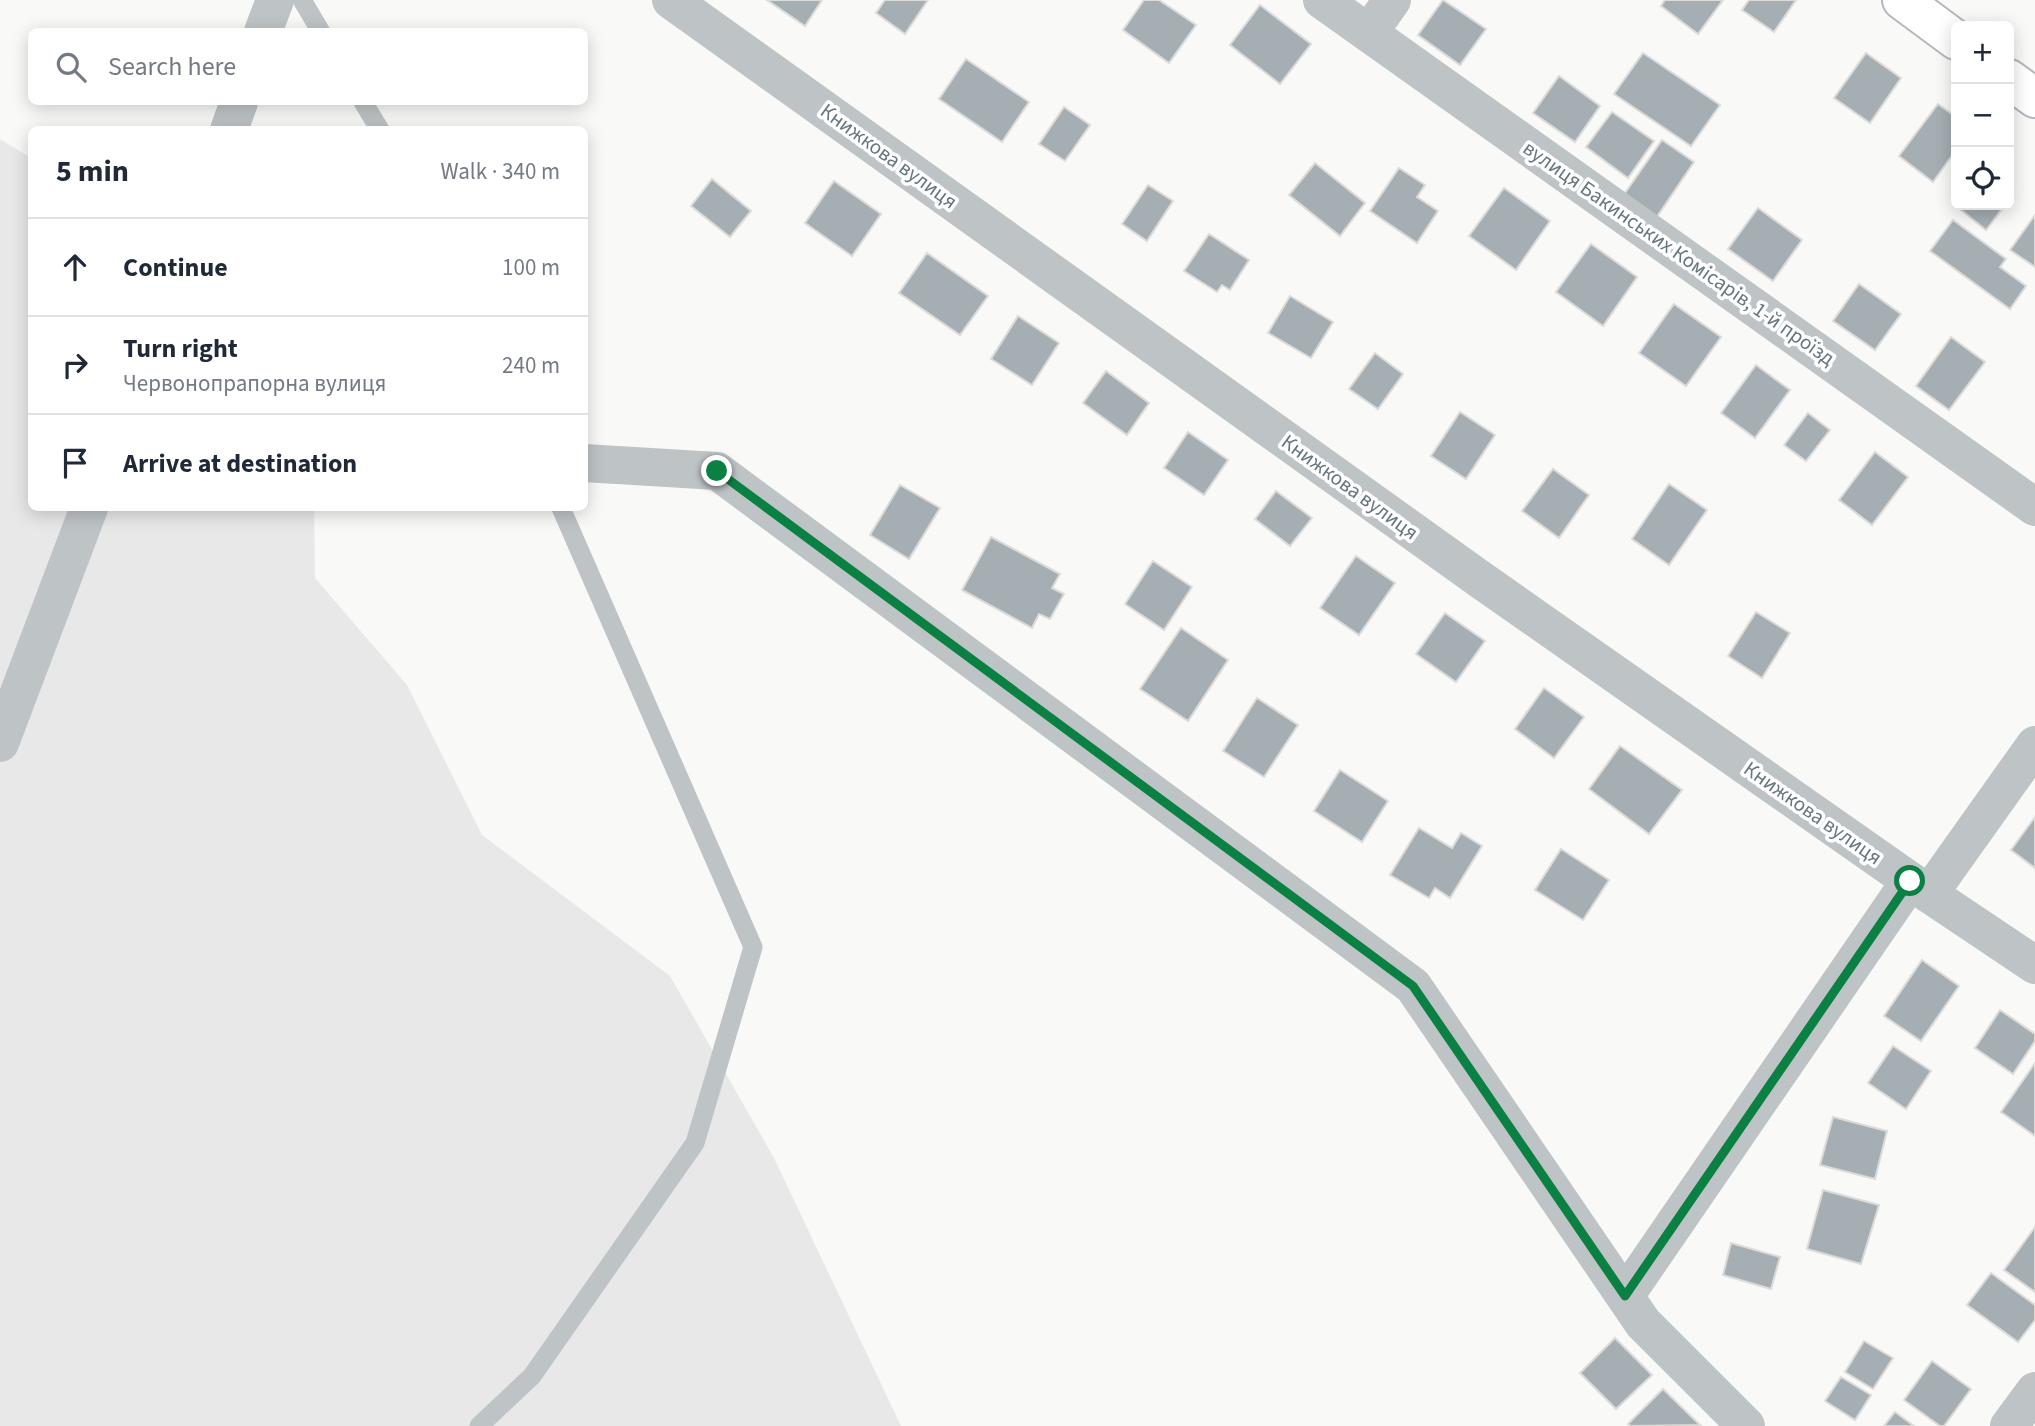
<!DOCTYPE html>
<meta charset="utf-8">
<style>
body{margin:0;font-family:"Source Sans 3",sans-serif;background:#f6f6f7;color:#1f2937}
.controls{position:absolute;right:21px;top:21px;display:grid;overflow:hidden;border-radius:10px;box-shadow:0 4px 18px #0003}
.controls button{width:63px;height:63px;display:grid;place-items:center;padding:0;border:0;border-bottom:2px solid #e0e1e3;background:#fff;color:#1f2937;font:35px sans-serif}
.stop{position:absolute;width:21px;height:21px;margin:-16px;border:5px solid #0b8043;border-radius:50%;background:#fff}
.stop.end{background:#0b8043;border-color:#fff;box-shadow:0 2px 7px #0008}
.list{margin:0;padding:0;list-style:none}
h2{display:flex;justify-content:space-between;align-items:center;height:91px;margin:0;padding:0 28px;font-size:30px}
h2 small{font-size:23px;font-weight:400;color:#747a83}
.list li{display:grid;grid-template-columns:46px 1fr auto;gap:21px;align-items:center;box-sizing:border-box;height:98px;padding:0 28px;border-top:2px solid #e0e1e3}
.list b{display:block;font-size:26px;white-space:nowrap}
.list p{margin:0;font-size:23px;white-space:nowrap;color:#747a83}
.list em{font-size:23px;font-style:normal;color:#747a83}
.icon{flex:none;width:38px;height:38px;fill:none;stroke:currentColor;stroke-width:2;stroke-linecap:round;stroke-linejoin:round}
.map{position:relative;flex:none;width:2035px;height:1426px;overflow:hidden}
.search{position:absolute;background:#fff;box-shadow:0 4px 18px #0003;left:28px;top:28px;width:560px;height:77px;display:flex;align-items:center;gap:18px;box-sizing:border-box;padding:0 24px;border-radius:10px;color:#747a83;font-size:26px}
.panel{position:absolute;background:#fff;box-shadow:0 4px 18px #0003;left:28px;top:126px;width:560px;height:385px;border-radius:10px}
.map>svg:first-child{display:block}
</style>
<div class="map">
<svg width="2035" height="1426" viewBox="0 0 2035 1426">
<rect width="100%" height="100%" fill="#f9f9f7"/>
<!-- built -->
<polygon fill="#e7e8e7" points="0,139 31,158 32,508 314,508 315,578 407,685 482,835 670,976 774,1158 901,1426 0,1426"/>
<!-- building -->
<g fill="#a5aeb3" stroke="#dbdbd9" stroke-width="2">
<polygon points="767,0 822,0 805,26"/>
<polygon points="885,0 928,0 905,34 876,13"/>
<polygon points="1144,0 1159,0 1196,25 1169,63 1123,30"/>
<polygon points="1443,0 1486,29 1460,65 1418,35"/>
<polygon points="1665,0 1723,0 1698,34 1661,6"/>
<polygon points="1749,0 1796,0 1774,32 1742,10"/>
<polygon points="1260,5 1311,44 1280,84 1230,45"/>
<polygon points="1643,53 1720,105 1691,146 1614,94"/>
<polygon points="1866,53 1901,78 1870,123 1834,98"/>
<polygon points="966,59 1029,102 1002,142 939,99"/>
<polygon points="1559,76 1600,106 1575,142 1533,113"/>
<polygon points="1938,104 1956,117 1956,150 1933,182 1899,156"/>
<polygon points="1064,107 1090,125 1065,161 1039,144"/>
<polygon points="1612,112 1654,141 1628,178 1586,147"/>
<polygon points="1662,140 1694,162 1656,218 1623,196"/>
<polygon points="1315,163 1365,203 1340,236 1289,195"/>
<polygon points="1399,168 1425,185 1417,197 1438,211 1417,243 1370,211"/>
<polygon points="712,179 751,211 730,237 691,206"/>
<polygon points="834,181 881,214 852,256 805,223"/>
<polygon points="1148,185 1173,201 1147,241 1122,224"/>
<polygon points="1504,188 1550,221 1516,270 1469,236"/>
<polygon points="1957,205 2005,205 1986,230 1956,206"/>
<polygon points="1758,208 1802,240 1773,281 1728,249"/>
<polygon points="2035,215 2035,267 2010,250"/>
<polygon points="1953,220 2006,259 2000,267 2026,286 2010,309 1930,251"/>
<polygon points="1209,234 1249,260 1230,290 1222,285 1217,292 1184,271"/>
<polygon points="1591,244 1637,277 1603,326 1556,292"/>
<polygon points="927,253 988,296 960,335 899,293"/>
<polygon points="1859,284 1901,314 1875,350 1833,321"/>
<polygon points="1290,296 1333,322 1311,358 1268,333"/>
<polygon points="1674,304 1721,337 1686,386 1639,353"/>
<polygon points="1018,316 1059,343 1032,385 991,359"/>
<polygon points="1951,337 1985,362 1949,410 1916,386"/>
<polygon points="1375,353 1403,374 1378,409 1349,389"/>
<polygon points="1756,365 1790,390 1755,438 1721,413"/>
<polygon points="1106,371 1149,403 1127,435 1083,403"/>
<polygon points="1460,412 1495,435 1466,479 1431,456"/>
<polygon points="1808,413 1830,430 1806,461 1784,445"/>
<polygon points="1188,432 1228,460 1204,495 1164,468"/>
<polygon points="1875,452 1908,477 1872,525 1839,500"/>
<polygon points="1553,469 1589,495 1559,538 1522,511"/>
<polygon points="1669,484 1707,510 1669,565 1632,539"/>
<polygon points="900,485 940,508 909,559 870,535"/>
<polygon points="1276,491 1312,518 1290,546 1255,519"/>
<polygon points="991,537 1060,574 1052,588 1064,594 1050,619 1039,614 1032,628 962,590"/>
<polygon points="1356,556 1395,583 1359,635 1320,608"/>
<polygon points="1153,561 1192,587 1164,630 1125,604"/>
<polygon points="1756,612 1790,633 1762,678 1728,656"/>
<polygon points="1445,613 1485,641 1456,682 1416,654"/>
<polygon points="1181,628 1228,660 1188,721 1140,689"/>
<polygon points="1544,688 1584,717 1554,758 1515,729"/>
<polygon points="1257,698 1298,725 1264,777 1223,751"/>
<polygon points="1620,746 1682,790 1649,834 1589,789"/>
<polygon points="1340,770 1388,801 1362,842 1314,811"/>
<polygon points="2035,817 2035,868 2011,850"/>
<polygon points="1419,828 1452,848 1461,833 1482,846 1450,898 1435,888 1429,898 1390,875"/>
<polygon points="1561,849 1609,880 1583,920 1535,890"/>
<polygon points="1922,960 1959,986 1921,1041 1884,1016"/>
<polygon points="2000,1010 2035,1034 2035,1041 2013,1074 1975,1048"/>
<polygon points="1893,1046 1931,1071 1906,1109 1868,1083"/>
<polygon points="2035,1063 2035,1136 2001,1112"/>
<polygon points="1833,1117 1887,1131 1875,1179 1820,1165"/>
<polygon points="1823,1190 1879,1205 1861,1264 1807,1249"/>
<polygon points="2035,1227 2035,1292 2004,1270"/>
<polygon points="1731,1243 1780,1257 1771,1289 1723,1275"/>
<polygon points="1991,1273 2035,1305 2035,1320 2018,1342 1967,1305"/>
<polygon points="1615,1338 1652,1375 1616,1409 1580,1373"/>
<polygon points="1864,1341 1893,1358 1873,1389 1845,1372"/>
<polygon points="1932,1361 1971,1389 1944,1426 1940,1426 1904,1400"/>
<polygon points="1841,1377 1871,1395 1855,1420 1825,1401"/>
<polygon points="1663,1389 1700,1425 1631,1426 1628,1424"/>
<polygon points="1895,1412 1914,1426 1884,1426"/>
</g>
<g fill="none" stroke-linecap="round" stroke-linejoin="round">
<defs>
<g id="secondary">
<polyline points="1902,0 1956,40"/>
<polyline points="2009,79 2035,98"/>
</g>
</defs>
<!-- secondary casing -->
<use href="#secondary" stroke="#b3b9bd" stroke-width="42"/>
<!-- lane -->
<g stroke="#bec3c6" stroke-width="19">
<polyline points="302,0 321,32"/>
<polyline points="363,102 380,130"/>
<polyline points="479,1426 532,1376 695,1143 753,947 561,508"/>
</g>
<!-- street -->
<g stroke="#bec3c6" stroke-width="38">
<polyline points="671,0 1481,580 1929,894 2035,965"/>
<polyline points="1322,0 2035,507"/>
<polyline points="263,32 275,0"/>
<polyline points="1369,33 1392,0"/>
<polyline points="229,130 239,102"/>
<polyline points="584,463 717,471 1413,986 1643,1323 1746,1426"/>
<polyline points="0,743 89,508"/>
<polyline points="1929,894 2035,745"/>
<polyline points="1625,1296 1910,881"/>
<polyline points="2009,1426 2035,1391"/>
</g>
<!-- secondary -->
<use href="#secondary" stroke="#fff" stroke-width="38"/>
</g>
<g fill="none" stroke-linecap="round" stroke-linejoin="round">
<!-- route -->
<polyline stroke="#0b8043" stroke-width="9" points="717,471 1413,986 1625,1296 1910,881"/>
</g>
<g text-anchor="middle" stroke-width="7" stroke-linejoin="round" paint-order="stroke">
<!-- street labels -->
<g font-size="21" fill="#66767f" stroke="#fff">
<text transform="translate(889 156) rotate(36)" y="7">Книжкова вулиця</text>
<text transform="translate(1679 253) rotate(35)" y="7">вулиця Бакинських Комісарів, 1-й проїзд</text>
<text transform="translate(1350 487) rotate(36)" y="7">Книжкова вулиця</text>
<text transform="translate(1813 813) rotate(35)" y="7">Книжкова вулиця</text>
</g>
</g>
</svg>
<div class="controls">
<button>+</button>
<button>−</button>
<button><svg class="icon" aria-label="locate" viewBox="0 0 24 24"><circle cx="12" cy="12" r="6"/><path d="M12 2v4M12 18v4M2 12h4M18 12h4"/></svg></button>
</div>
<div class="stop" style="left:1910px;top:881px"></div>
<div class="stop end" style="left:717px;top:471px"></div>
<div class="search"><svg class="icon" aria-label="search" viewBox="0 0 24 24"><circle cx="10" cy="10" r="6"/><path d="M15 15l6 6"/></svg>Search here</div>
<section class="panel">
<h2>5 min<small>Walk · 340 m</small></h2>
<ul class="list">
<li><svg class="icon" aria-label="ahead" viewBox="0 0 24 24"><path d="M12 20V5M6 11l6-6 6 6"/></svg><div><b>Continue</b></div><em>100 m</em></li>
<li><svg class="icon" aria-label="right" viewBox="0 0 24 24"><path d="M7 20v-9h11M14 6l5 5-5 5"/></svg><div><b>Turn right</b><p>Червонопрапорна вулиця</p></div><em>240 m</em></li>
<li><svg class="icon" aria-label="arrive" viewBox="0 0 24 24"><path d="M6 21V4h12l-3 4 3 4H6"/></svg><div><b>Arrive at destination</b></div></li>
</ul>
</section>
</div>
